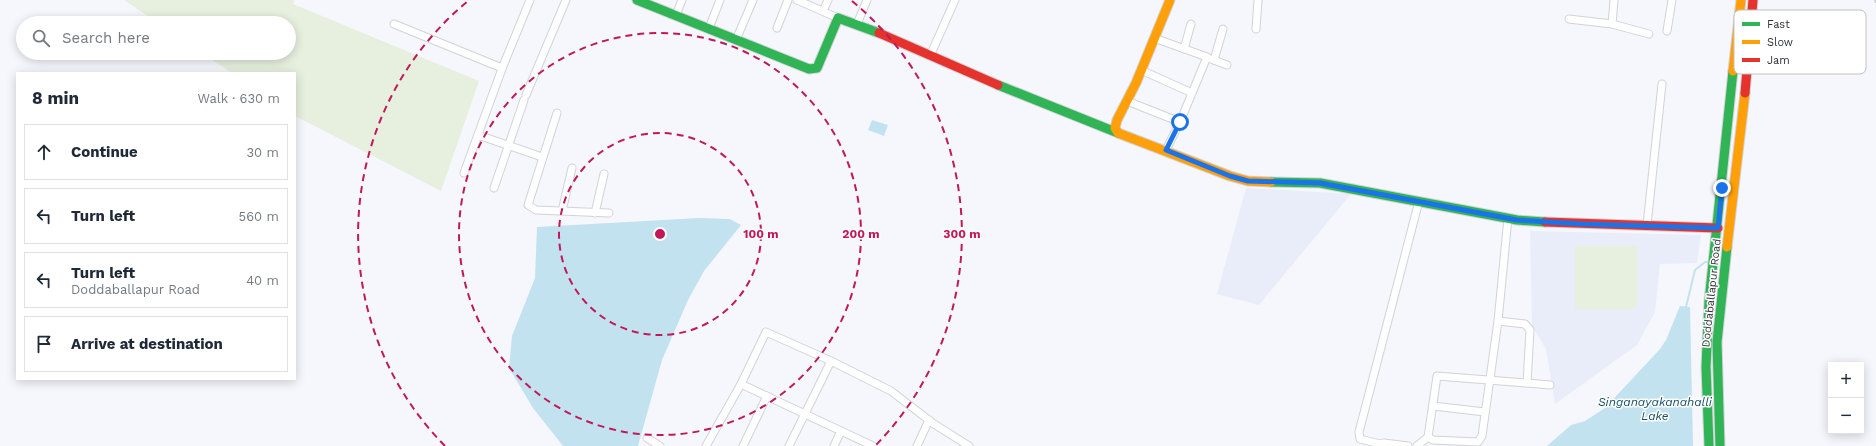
<!DOCTYPE html>
<meta charset="utf-8">
<style>
body{margin:0;font-family:"Work Sans",sans-serif;background:#f2f2f3;color:#1f2937}
.controls{position:absolute;right:12px;bottom:12px;display:grid;overflow:hidden;border-radius:0px;box-shadow:0 2px 10px #0003}
.controls button{width:36px;height:36px;display:grid;place-items:center;padding:0;border:0;border-bottom:1px solid #e0e1e3;background:#fff;color:#1f2937;font:20px sans-serif}
.stop{position:absolute;width:12px;height:12px;margin:-9px;border:3px solid #1a73e8;border-radius:50%;background:#fff}
.stop.end{background:#1a73e8;border-color:#fff;box-shadow:0 1px 4px #0008}
.list{margin:0;padding:0;list-style:none}
h2{display:flex;justify-content:space-between;align-items:center;height:52px;margin:0;padding:0 16px;font-size:17px}
h2 small{font-size:13px;font-weight:400;color:#747a83}
.list li{display:grid;grid-template-columns:26px 1fr auto;gap:12px;align-items:center;box-sizing:border-box;height:56px;margin:0 8px 8px;padding:0 8px;border:1px solid #e0e1e3;border-radius:0px}
.list b{display:block;font-size:15px;white-space:nowrap}
.list p{margin:0;font-size:13px;white-space:nowrap;color:#747a83}
.list em{font-size:13px;font-style:normal;color:#747a83}
.icon{flex:none;width:22px;height:22px;fill:none;stroke:currentColor;stroke-width:2;stroke-linecap:round;stroke-linejoin:round}
.map{position:relative;flex:none;width:1876px;height:446px;overflow:hidden}
.search{position:absolute;background:#fff;box-shadow:0 2px 10px #0003;left:16px;top:16px;width:280px;height:44px;display:flex;align-items:center;gap:10px;box-sizing:border-box;padding:0 14px;border-radius:22px;color:#747a83;font-size:15px}
.panel{position:absolute;background:#fff;box-shadow:0 2px 10px #0003;left:16px;top:72px;width:280px;height:308px;border-radius:0px}
.map>svg:first-child{display:block}
</style>
<div class="map">
<svg width="1876" height="446" viewBox="0 0 1876 446">
<rect width="100%" height="100%" fill="#f5f7fc"/>
<!-- built -->
<g fill="#e8edf9">
<polygon points="1246,188 1351,194 1259,305 1217,294"/>
<polygon points="1530,231 1701,235 1697,263 1660,264 1655,312 1637,345 1555,404 1546,349 1532,326"/>
</g>
<!-- green -->
<g fill="#e7f0de">
<polygon points="124,0 294,0 293,4 479,81 441,191 295,116 295,73 232,73 202,53 289,53 289,23 158,23"/>
<polygon points="1575,246 1637,246 1637,306 1633,309 1575,309"/>
</g>
<!-- water -->
<g fill="#c3e2ef">
<polygon points="872,120 888,125 884,136 868,130"/>
<polygon points="699,218 730,219 741,225 704,271 688,300 662,360 638,446 563,446 533,408 509,368 512,336 535,278 537,227"/>
<polygon points="1680,306 1690,307 1693,446 1547,446 1571,425 1585,421 1605,408 1660,349 1666,340"/>
</g>
<g fill="none" stroke-linecap="round" stroke-linejoin="round">
<!-- stream -->
<polyline stroke="#c3e2ef" stroke-width="2" points="1686,307 1695,270 1705,262 1709,262"/>
<defs>
<g id="street">
<polyline points="797,0 838,18"/>
<polyline points="823,11 828,0"/>
<polyline points="676,15 682,0"/>
<polyline points="1569,19 1612,24 1649,34"/>
<polyline points="394,24 502,68"/>
<polyline points="857,24 867,0"/>
<polyline points="1612,24 1614,0"/>
<polyline points="709,28 720,0"/>
<polyline points="777,28 788,0"/>
<polyline points="1256,29 1258,0"/>
<polyline points="1667,31 1672,0"/>
<polyline points="1154,38 1207,57 1180,122"/>
<polyline points="736,40 753,0"/>
<polyline points="1184,49 1191,24"/>
<polyline points="930,56 955,0"/>
<polyline points="1211,59 1227,65"/>
<polyline points="1214,60 1223,29"/>
<polyline points="1141,70 1192,93"/>
<polyline points="526,95 566,0"/>
<polyline points="1127,101 1180,122 1166,150"/>
<polyline points="557,113 528,205 536,210 609,213"/>
<polyline points="478,135 542,157"/>
<polyline points="464,173 503,66 530,0"/>
<polyline points="494,188 524,100"/>
<polyline points="562,211 572,168"/>
<polyline points="595,213 604,174"/>
<polyline points="1647,225 1662,84"/>
<polyline points="1527,383 1550,385"/>
<polyline points="741,384 873,446"/>
<polyline points="1433,406 1485,412"/>
<polyline points="1428,437 1433,440 1478,442 1482,436 1498,321 1508,218"/>
<polyline points="1428,437 1437,376 1527,383 1530,330 1525,324 1498,321"/>
<polyline points="647,438 660,446"/>
<polyline points="706,446 741,384 766,332 831,361"/>
<polyline points="743,446 767,396"/>
<polyline points="789,446 831,361 891,391 934,424 969,446"/>
<polyline points="834,446 841,431"/>
<polyline points="917,446 929,420"/>
<polyline points="1408,446 1384,443 1380,444 1360,439 1359,432 1419,201"/>
<polyline points="1417,446 1428,437"/>
</g>
<g id="fast">
<polyline points="637,0 809,69 817,68 838,18 879,33"/>
<polyline points="998,85 1118,133"/>
<polyline points="1271,182 1320,183 1517,220 1545,222"/>
<polyline points="1709,446 1706,367 1709,301 1733,71"/>
<polyline points="1720,446 1717,342 1727,247"/>
</g>
<g id="slow">
<polyline points="1170,0 1136,83 1117,120 1115,128 1118,133 1230,176 1248,181 1271,182"/>
<polyline points="1733,71 1741,0"/>
<polyline points="1727,247 1745,93"/>
</g>
<g id="jam">
<polyline points="879,33 998,85"/>
<polyline points="1745,93 1753,0"/>
<polyline points="1545,222 1718,228"/>
</g>
</defs>
<!-- street casing -->
<use href="#street" stroke="#d2d3d7" stroke-width="9"/>
<!-- fast casing -->
<use href="#fast" stroke="#d2d3d7" stroke-width="11"/>
<!-- slow casing -->
<use href="#slow" stroke="#d2d3d7" stroke-width="11"/>
<!-- jam casing -->
<use href="#jam" stroke="#d2d3d7" stroke-width="11"/>
<!-- street -->
<use href="#street" stroke="#fefeff" stroke-width="7"/>
<!-- fast -->
<use href="#fast" stroke="#30b455" stroke-width="9"/>
<!-- slow -->
<use href="#slow" stroke="#ff9f0a" stroke-width="9"/>
<!-- jam -->
<use href="#jam" stroke="#e5322d" stroke-width="9"/>
<!-- rail -->
<polyline stroke="#d0d2d3" stroke-width="2" stroke-dasharray="5 5" stroke-linecap="butt" points="1875,0 1876,3"/>
</g>
<g fill="none" stroke-linecap="round" stroke-linejoin="round">
<!-- route -->
<polyline stroke="#1a73e8" stroke-width="5" points="1180,122 1166,150 1230,176 1248,181 1320,183 1517,220 1582,224 1718,228 1722,188"/>
</g>
<!-- distance rings -->
<g fill="none" stroke="#c2185b" stroke-width="2" stroke-dasharray="7 5">
<circle cx="660" cy="234" r="101"/>
<circle cx="660" cy="234" r="201"/>
<path d="M445 446A302 302 0 0 1 468 1M852 1A302 302 0 0 1 875 446"/>
</g>
<g text-anchor="middle" stroke-width="3" stroke-linejoin="round" paint-order="stroke">
<!-- street labels -->
<g font-size="11" fill="#2f3135" stroke="#fff">
<text transform="translate(1711 293) rotate(-84)" y="4">Doddaballapur Road</text>
</g>
<!-- water labels -->
<g font-size="12" font-style="italic" fill="#175063" stroke="#fff">
<text x="1655" y="406">Singanayakanahalli<tspan x="1655" dy="14">Lake</tspan></text>
</g>
</g>
<!-- legend -->
<rect x="1734" y="10" width="132" height="64" rx="6" fill="#fff" stroke="#c1c1c2" stroke-width="1"/>
<rect x="1742" y="22" width="18" height="4" fill="#30b455"/>
<rect x="1742" y="40" width="18" height="4" fill="#ff9f0a"/>
<rect x="1742" y="58" width="18" height="4" fill="#e5322d"/>
<g font-size="11" fill="#2f3135">
<text x="1767" y="28">Fast</text>
<text x="1767" y="46">Slow</text>
<text x="1767" y="64">Jam</text>
</g>
<circle cx="660" cy="234" r="6" fill="#c2185b" stroke="#fff" stroke-width="2"/>
<g font-size="12" text-anchor="middle" font-weight="bold" fill="#c2185b" stroke="#fff" stroke-width="3" stroke-linejoin="round" paint-order="stroke">
<text x="761" y="238">100 m</text>
<text x="861" y="238">200 m</text>
<text x="962" y="238">300 m</text>
</g>
</svg>
<div class="controls">
<button>+</button>
<button>−</button>
</div>
<div class="stop" style="left:1180px;top:122px"></div>
<div class="stop end" style="left:1722px;top:188px"></div>
<div class="search"><svg class="icon" aria-label="search" viewBox="0 0 24 24"><circle cx="10" cy="10" r="6"/><path d="M15 15l6 6"/></svg>Search here</div>
<section class="panel">
<h2>8 min<small>Walk · 630 m</small></h2>
<ul class="list">
<li><svg class="icon" aria-label="ahead" viewBox="0 0 24 24"><path d="M12 20V5M6 11l6-6 6 6"/></svg><div><b>Continue</b></div><em>30 m</em></li>
<li><svg class="icon" aria-label="left" viewBox="0 0 24 24"><path d="M17 20v-9H6M10 6l-5 5 5 5"/></svg><div><b>Turn left</b></div><em>560 m</em></li>
<li><svg class="icon" aria-label="left" viewBox="0 0 24 24"><path d="M17 20v-9H6M10 6l-5 5 5 5"/></svg><div><b>Turn left</b><p>Doddaballapur Road</p></div><em>40 m</em></li>
<li><svg class="icon" aria-label="arrive" viewBox="0 0 24 24"><path d="M6 21V4h12l-3 4 3 4H6"/></svg><div><b>Arrive at destination</b></div></li>
</ul>
</section>
</div>
